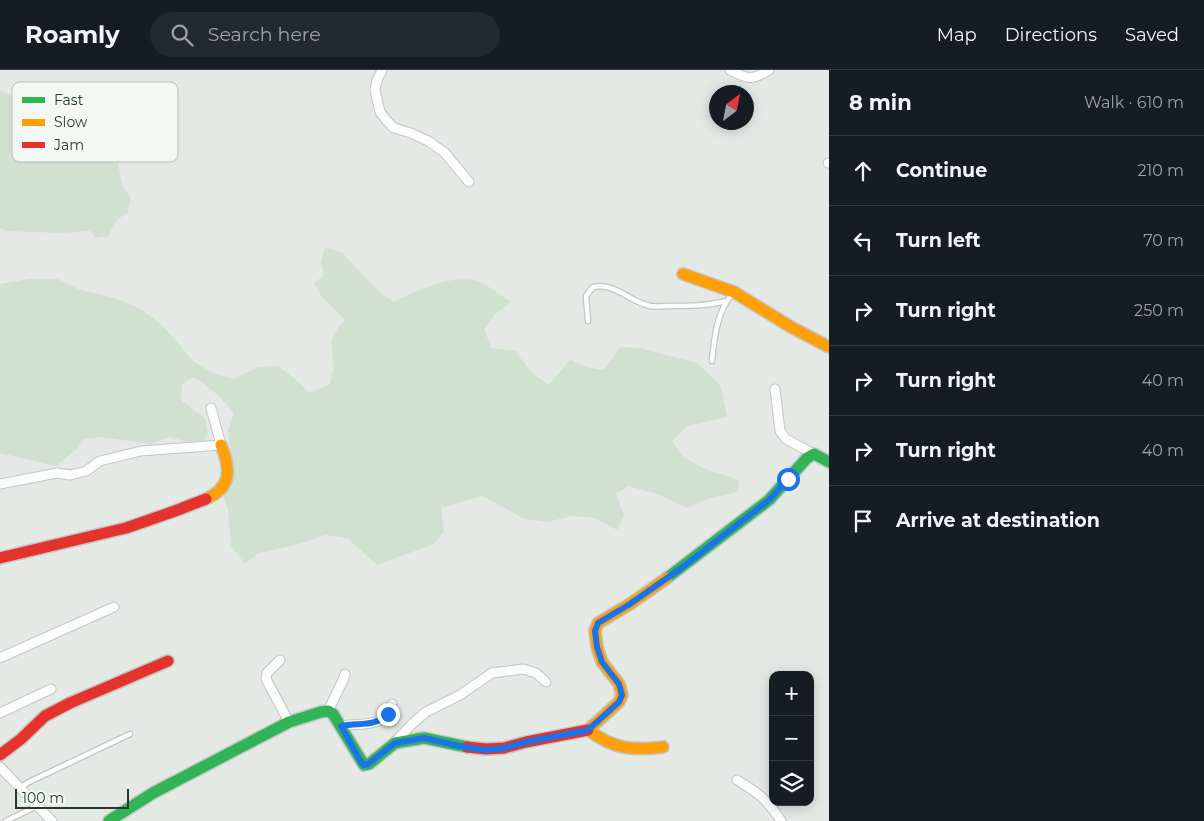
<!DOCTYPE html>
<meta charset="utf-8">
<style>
body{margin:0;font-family:Montserrat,sans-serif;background:#242831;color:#f1f3f6}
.controls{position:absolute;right:15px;bottom:15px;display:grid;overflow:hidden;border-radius:10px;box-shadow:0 2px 12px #0003}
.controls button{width:45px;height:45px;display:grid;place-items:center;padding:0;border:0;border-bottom:1px solid #363941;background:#171b24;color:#f1f3f6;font:25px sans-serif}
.compass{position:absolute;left:709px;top:15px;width:45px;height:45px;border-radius:50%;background:#171b24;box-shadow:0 2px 12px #0003;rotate:32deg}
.scale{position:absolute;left:15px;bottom:12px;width:114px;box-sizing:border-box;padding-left:5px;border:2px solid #253a2d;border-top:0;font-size:14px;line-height:18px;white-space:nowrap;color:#253a2d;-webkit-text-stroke:4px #f3f8f4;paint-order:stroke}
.stop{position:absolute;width:15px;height:15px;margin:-11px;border:4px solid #1a73e8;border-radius:50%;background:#fff}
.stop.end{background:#1a73e8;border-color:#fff;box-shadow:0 1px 5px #0008}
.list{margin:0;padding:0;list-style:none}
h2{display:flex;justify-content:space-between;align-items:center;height:65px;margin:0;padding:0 20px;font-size:21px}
h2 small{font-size:16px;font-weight:400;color:#9ea1a6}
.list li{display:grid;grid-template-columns:32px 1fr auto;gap:15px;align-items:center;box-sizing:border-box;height:70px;padding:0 20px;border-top:1px solid #363941}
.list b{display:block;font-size:19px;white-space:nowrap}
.list em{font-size:16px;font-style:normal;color:#9ea1a6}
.icon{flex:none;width:28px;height:28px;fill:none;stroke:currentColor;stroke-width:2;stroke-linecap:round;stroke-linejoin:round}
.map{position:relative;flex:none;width:829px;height:751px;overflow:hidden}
header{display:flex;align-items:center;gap:30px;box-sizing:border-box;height:70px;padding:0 25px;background:#171b24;border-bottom:1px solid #363941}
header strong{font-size:24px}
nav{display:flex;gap:28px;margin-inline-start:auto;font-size:18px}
.search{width:350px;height:45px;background:#242831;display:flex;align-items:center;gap:12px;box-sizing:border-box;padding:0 18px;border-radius:28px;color:#9ea1a6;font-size:19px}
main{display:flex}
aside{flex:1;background:#171b24}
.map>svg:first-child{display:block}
</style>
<header>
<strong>Roamly</strong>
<div class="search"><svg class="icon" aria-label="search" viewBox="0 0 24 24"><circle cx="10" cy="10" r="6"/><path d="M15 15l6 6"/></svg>Search here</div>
<nav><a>Map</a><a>Directions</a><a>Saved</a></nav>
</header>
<main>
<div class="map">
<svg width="829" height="751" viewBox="0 0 829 751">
<rect width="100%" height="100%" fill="#e5e9e6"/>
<!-- green -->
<g fill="#d1e1d0">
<polygon points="0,20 12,26 28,22 48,26 58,44 54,63 67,73 86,56 103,63 115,76 122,115 131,128 128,142 117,150 108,166 96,168 90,161 62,163 6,161 0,158"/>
<path d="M325,177L342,183L380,222L394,232C416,221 452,204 477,211C488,215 500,225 511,232L494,245L484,260L492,278L515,281L532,303L549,315L570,290L586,297L604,300L620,277L640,278L697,293L721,316L727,347L687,356L672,371L683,387L703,398L739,410L738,422L707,429L687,438L660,425L628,416L616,424L624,445L617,460L595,448L571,446L548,452L525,449L482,426L441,438L444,462L434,474L377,495L347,468L325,465L296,475L259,483L245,494L231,476L228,440L221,420L231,385L228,361L234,343C222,328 210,317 193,307L182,315L181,330L205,348L208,364L200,375L169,367L150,374L101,367L85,369L78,378L56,396L0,383V214L29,209H58L78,219L115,228L141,239L163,256L194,292L215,304L234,309L258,297L278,296L300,313L310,323L330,314L334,297L331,271L337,259L345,250L321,226L314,213L324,205L321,192Z"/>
</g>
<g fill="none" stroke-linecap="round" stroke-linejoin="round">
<defs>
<g id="lane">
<path d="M588,251L586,226L593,217C614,212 630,232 650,236C656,237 663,236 669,236C689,236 707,236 726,231"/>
<path d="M712,291C714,268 717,241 733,223"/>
<polyline points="20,719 27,713 130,664"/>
<polyline points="6,751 37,736"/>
</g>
<g id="street">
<polyline points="382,0 377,10 375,20 380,42 387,51 394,58 411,63 428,71 444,82 469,112"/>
<path d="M730,0C747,9 752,11 769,0"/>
<polyline points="828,93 829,93"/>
<polyline points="775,319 780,361 786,369 814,384"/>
<polyline points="0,414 57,403 70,405 86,401 100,391 141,381 221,375 211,338"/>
<polyline points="0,588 114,537"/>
<polyline points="280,590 267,603 266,609 289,652"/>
<polyline points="328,641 343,610 345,604"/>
<polyline points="0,643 51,619"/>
<path d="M341,656C361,652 384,660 392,634"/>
<polyline points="395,672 412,654 426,642 460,625 492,603 523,599 536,603 546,612"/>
<polyline points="0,697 52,751"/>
<path d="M737,710C757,722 769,731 781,751"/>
</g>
<g id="fast">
<polyline points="667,508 769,430 807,388 814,384 829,392"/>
<polyline points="109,751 153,723 289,652 321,642 328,641 333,644 364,695 369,694 395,673 424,668 467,677"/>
</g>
<g id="slow">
<polyline points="683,204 734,222 791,257 829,277"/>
<path d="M206,429C232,417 231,399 221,375"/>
<path d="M663,677C632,681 614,679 588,660L619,632L622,625L619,614L602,592L597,577L595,561L598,553L630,534L667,508"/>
</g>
<g id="jam">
<polyline points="0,488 126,458 175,441 206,429"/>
<polyline points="467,677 486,679 504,678 526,672 588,660"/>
<polyline points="0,685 21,669 45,646 70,633 168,591"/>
</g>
</defs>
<!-- lane casing -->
<use href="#lane" stroke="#c2c6c3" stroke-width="7"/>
<!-- street casing -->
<use href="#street" stroke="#c2c6c3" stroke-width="11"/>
<!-- fast casing -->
<use href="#fast" stroke="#c1c7c3" stroke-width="14"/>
<!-- slow casing -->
<use href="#slow" stroke="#c1c7c3" stroke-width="14"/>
<!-- jam casing -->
<use href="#jam" stroke="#c1c7c3" stroke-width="14"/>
<!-- lane -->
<use href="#lane" stroke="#fbfcfb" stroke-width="4.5"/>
<!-- street -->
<use href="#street" stroke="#fbfcfb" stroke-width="9"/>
<!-- fast -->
<use href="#fast" stroke="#30b455" stroke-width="11"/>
<!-- slow -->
<use href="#slow" stroke="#ff9f0a" stroke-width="11"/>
<!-- jam -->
<use href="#jam" stroke="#e5322d" stroke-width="11"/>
</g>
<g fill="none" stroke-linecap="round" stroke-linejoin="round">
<!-- route -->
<path stroke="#1a73e8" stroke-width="6" d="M388,644C373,658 359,652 341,656L361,692L364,695L368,694L395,673L424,668L464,677L486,680L504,678L526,672L588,660L619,632L622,625L619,614L602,592L597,577L595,561L598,553L630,534L680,499L769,430L788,409"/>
</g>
<!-- legend -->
<rect x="12" y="12" width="166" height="80" rx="8" fill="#f3f8f4" stroke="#b5bfb8" stroke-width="1"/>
<rect x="22" y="27" width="23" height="6" fill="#30b455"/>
<rect x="22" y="49" width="23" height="7" fill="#ff9f0a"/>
<rect x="22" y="72" width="23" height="6" fill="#e5322d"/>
<g font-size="14" fill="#253a2d">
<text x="54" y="35">Fast</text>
<text x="54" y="57">Slow</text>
<text x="54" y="80">Jam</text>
</g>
</svg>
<div class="controls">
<button>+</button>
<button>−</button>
<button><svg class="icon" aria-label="layers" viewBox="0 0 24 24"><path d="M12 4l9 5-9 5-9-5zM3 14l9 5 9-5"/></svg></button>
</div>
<svg class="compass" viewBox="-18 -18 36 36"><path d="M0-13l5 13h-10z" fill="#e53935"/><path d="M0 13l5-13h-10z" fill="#9ea1a6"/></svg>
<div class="scale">100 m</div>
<div class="stop" style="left:788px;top:409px"></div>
<div class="stop end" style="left:388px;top:644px"></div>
</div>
<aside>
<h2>8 min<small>Walk · 610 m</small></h2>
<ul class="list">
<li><svg class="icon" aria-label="ahead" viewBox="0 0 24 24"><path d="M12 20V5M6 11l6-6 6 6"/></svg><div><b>Continue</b></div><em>210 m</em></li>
<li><svg class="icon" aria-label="left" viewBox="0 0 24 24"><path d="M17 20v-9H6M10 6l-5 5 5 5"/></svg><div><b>Turn left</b></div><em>70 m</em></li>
<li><svg class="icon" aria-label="right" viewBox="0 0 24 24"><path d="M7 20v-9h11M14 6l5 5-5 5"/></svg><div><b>Turn right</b></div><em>250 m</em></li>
<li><svg class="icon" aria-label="right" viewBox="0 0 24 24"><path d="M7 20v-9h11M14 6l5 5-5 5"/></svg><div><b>Turn right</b></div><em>40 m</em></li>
<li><svg class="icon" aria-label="right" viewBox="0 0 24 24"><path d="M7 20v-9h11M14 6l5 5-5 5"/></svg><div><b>Turn right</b></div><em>40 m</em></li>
<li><svg class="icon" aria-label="arrive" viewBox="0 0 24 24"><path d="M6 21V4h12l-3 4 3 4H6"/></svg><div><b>Arrive at destination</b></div></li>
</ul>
</aside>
</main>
